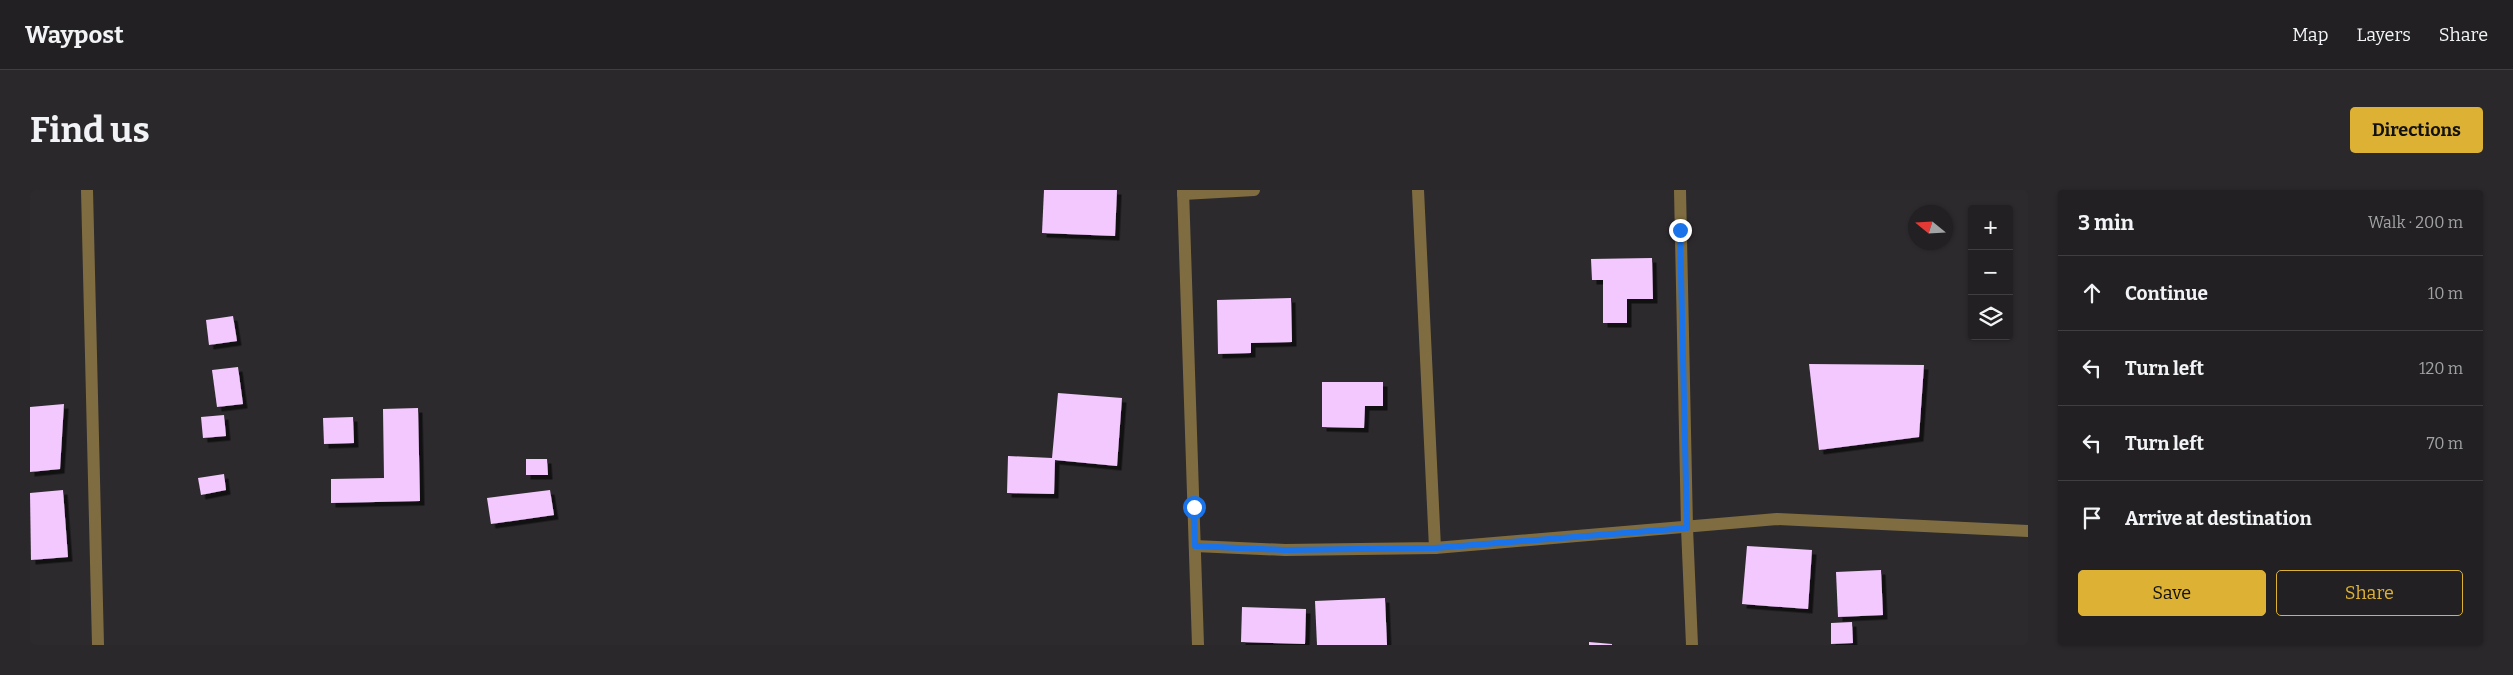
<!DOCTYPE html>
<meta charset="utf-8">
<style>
body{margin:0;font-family:Bitter,serif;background:#2a282a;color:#f1f3f6}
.controls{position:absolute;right:15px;top:15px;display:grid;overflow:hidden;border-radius:5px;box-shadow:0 1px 4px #0004}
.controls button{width:45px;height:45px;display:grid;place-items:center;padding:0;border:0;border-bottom:1px solid #3f3e40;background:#222022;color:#f1f3f6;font:25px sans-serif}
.compass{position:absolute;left:1878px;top:15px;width:45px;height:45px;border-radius:50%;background:#222022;box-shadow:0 1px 4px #0004;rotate:288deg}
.stop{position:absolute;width:15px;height:15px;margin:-11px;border:4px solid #1a73e8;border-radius:50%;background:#fff}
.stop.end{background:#1a73e8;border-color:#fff;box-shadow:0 1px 5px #0008}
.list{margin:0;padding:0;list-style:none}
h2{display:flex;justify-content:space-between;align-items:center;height:65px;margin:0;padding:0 20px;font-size:21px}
h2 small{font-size:16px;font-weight:400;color:#a2a3a5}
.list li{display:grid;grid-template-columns:32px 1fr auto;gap:15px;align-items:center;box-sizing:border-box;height:75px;padding:0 20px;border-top:1px solid #3f3e40}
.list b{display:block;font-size:19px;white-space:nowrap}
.list em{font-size:16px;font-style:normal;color:#a2a3a5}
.actions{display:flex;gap:10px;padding:15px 20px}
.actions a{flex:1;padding:11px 0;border:1px solid #ddb133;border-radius:5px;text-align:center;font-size:18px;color:#ddb133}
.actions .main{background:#ddb133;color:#111}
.icon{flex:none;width:28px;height:28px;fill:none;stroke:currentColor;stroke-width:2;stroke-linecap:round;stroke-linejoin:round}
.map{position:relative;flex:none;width:1998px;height:455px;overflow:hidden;border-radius:5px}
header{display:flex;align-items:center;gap:30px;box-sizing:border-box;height:70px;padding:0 25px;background:#222022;border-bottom:1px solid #3f3e40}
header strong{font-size:24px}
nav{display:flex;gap:28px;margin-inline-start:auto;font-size:18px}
.intro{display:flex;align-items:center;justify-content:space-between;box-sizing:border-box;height:120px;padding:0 30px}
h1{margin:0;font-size:35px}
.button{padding:12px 22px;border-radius:5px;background:#ddb133;color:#111;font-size:18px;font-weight:700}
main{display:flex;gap:30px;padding:0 30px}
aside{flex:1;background:#222022;border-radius:5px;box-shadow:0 1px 4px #0004}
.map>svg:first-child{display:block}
</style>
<header>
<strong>Waypost</strong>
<nav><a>Map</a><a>Layers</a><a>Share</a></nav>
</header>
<div class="intro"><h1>Find us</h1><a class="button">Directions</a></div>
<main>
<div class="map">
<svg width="1998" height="455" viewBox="0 0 1998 455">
<defs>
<filter id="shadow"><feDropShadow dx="4.5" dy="4.5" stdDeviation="0" flood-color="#0009"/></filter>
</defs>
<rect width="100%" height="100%" fill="#2d2a2e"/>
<!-- building -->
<g fill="#f3c8fe" filter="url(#shadow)">
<polygon points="1014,0 1087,0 1085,46 1012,43"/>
<polygon points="1622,68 1623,109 1597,109 1597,133 1573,133 1573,90 1562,90 1561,69"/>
<polygon points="1261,108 1262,152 1221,153 1221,163 1188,164 1187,110"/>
<polygon points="203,126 207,151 179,155 176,130"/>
<polygon points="1779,174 1894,175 1889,247 1789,260"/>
<polygon points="208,177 213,214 187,217 182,180"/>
<polygon points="1292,192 1353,192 1353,216 1335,216 1334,238 1292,237"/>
<polygon points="1028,203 1092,208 1087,276 1025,270 1024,304 977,303 978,266 1022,268"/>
<polygon points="34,214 30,279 0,282 0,217"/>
<polygon points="388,218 390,311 301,313 301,289 354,288 353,219"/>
<polygon points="194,225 196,246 173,248 171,227"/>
<polygon points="323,227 324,253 294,254 293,228"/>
<polygon points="496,269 517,269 518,285 496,285"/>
<polygon points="194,284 196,300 171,305 168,288"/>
<polygon points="33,300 38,367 1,370 0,303"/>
<polygon points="520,300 524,325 461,334 457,308"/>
<polygon points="1717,356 1782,360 1778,419 1712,414"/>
<polygon points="1851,380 1853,425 1808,427 1806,382"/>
<polygon points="1355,408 1357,455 1287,455 1285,411"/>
<polygon points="1212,417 1276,419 1275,454 1211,452"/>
<polygon points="1822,432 1823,453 1801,454 1801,433"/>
<polygon points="1559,452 1582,454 1582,455 1559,455"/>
</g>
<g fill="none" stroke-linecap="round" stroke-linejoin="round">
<!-- minor -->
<g stroke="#7f6d41" stroke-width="12">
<polyline points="57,0 68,455"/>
<polyline points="1153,0 1168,455"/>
<polyline points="1388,0 1405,358"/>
<polyline points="1650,0 1657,338 1662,455"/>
<polyline points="1153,4 1224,0"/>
<polyline points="1165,356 1255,360 1405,358 1747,329 1998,341"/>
</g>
</g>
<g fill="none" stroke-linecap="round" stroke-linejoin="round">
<!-- route -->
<polyline stroke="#1a73e8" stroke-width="6" points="1164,317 1165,356 1255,360 1405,358 1657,338 1650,40"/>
</g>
</svg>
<div class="controls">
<button>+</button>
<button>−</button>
<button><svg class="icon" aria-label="layers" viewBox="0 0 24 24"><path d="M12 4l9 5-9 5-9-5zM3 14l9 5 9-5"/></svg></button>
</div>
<svg class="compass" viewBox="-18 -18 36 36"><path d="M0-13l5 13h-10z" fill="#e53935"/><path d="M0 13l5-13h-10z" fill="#a2a3a5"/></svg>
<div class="stop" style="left:1164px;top:317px"></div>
<div class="stop end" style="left:1650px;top:40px"></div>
</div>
<aside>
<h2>3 min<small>Walk · 200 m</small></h2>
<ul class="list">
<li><svg class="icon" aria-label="ahead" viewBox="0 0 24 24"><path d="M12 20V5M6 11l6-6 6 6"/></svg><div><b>Continue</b></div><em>10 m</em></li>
<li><svg class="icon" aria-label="left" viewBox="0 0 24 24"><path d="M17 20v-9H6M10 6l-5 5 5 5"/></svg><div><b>Turn left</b></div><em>120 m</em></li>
<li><svg class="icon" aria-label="left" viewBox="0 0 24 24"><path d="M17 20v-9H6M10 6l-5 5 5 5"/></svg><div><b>Turn left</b></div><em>70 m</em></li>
<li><svg class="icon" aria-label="arrive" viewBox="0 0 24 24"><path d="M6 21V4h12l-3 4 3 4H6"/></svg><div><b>Arrive at destination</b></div></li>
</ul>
<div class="actions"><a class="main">Save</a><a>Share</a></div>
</aside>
</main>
